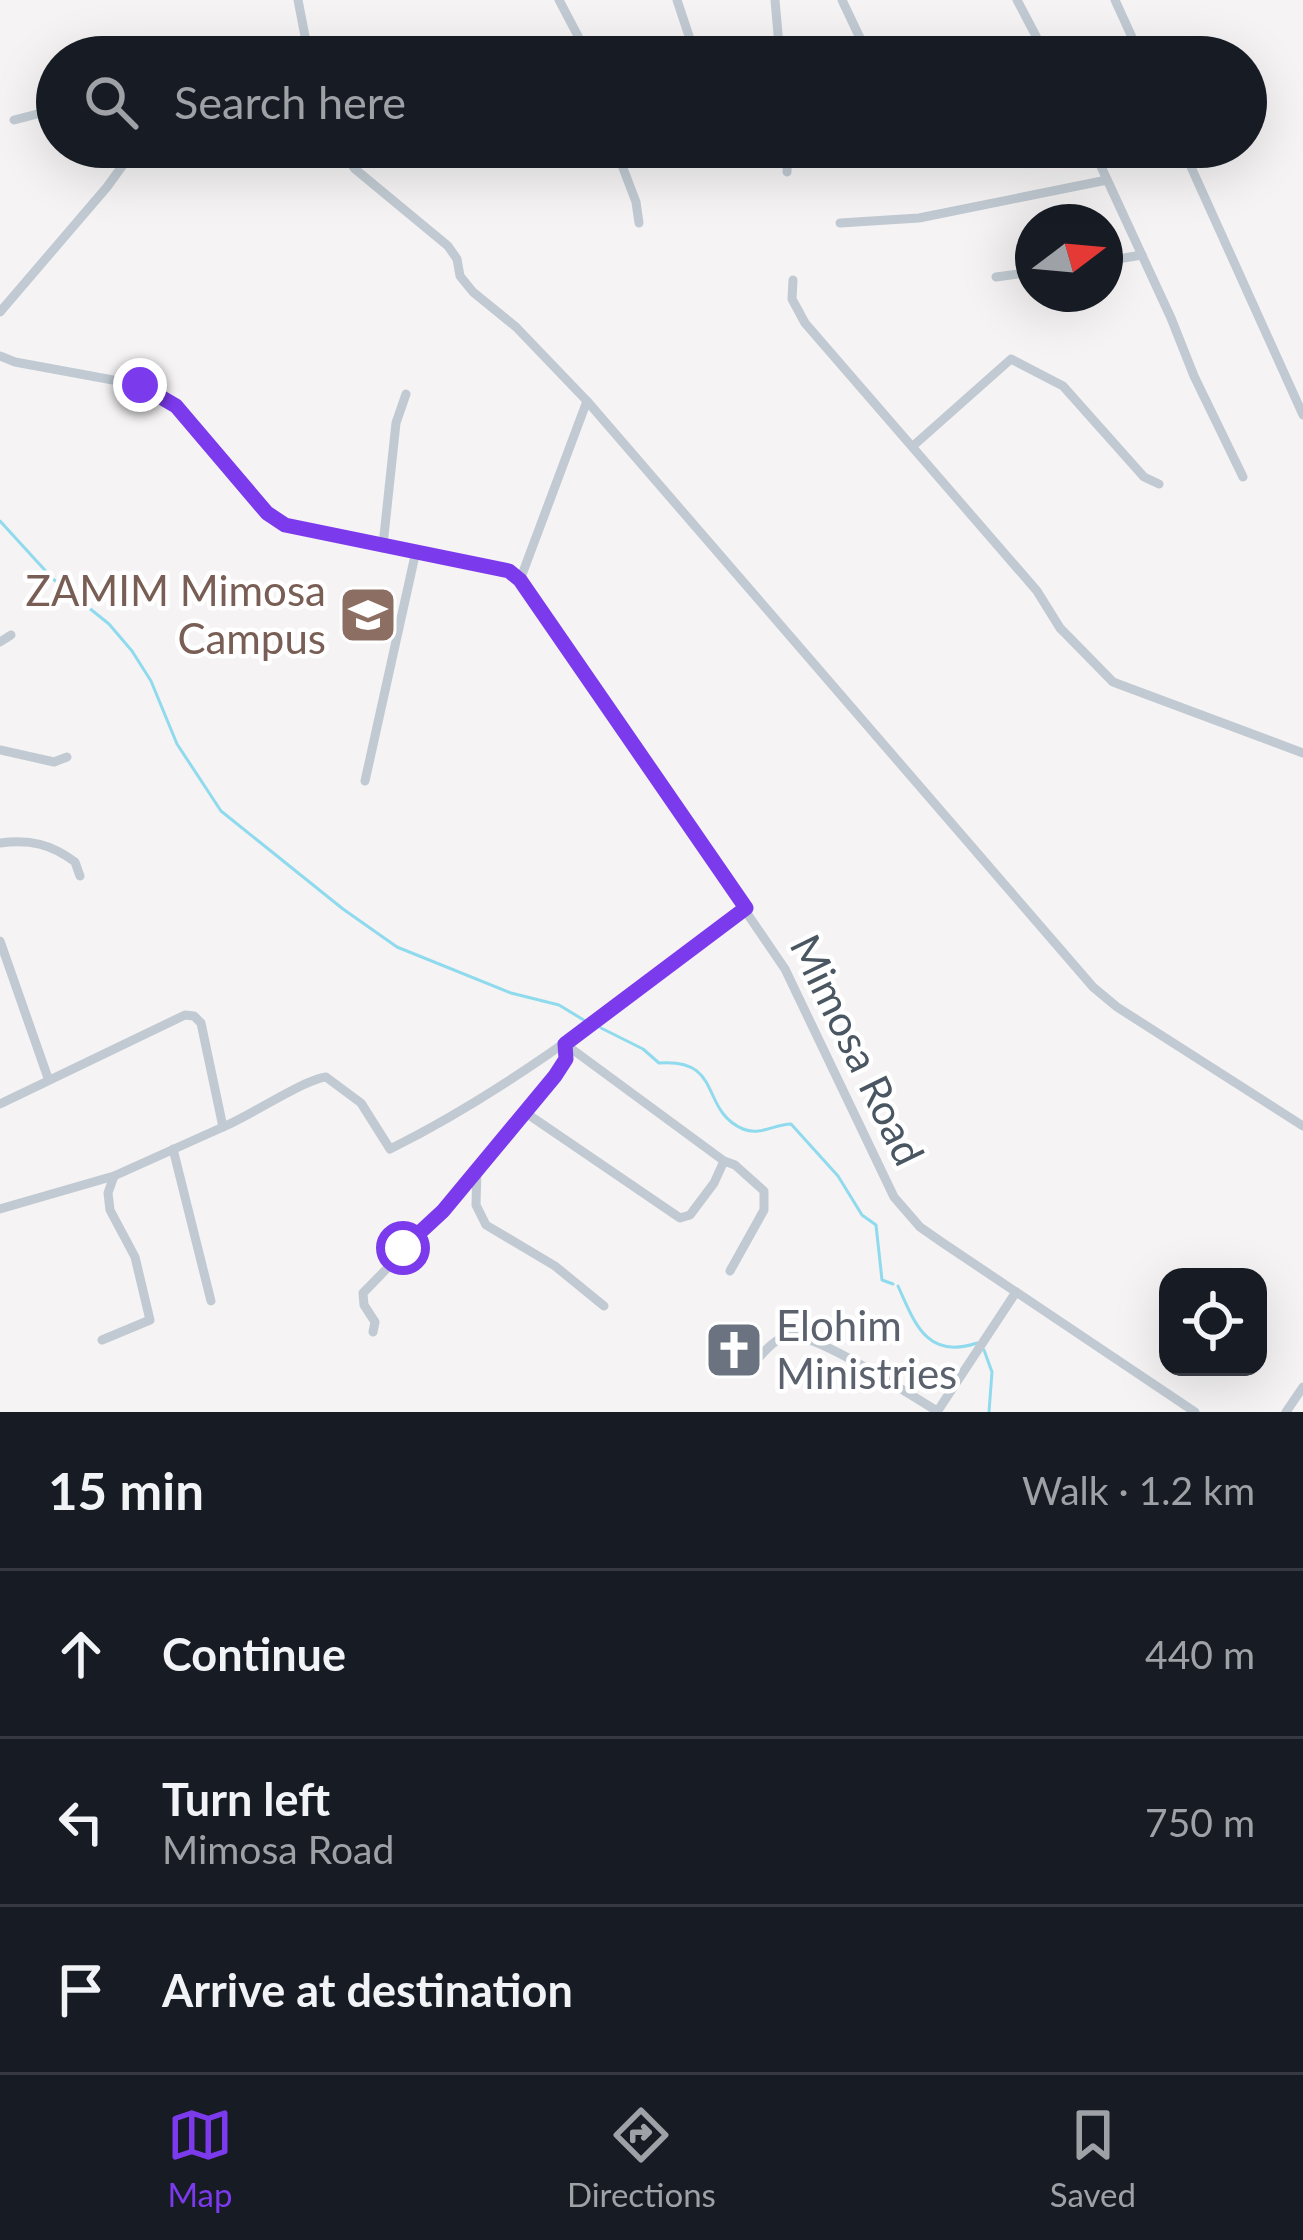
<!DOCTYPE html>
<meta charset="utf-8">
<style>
body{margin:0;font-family:Lato,sans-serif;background:#20242c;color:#f1f3f6}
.controls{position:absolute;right:36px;bottom:36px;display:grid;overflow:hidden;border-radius:24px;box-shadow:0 12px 48px #0002}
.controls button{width:108px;height:108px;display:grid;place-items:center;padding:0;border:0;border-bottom:3px solid #363941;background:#171b24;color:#f1f3f6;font:60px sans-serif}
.compass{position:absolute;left:1015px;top:204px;width:108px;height:108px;border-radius:50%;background:#171b24;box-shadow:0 12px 48px #0002;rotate:74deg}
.stop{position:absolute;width:36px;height:36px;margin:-27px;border:9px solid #7c3aed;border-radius:50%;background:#fff}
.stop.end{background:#7c3aed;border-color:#fff;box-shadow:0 3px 12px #0008}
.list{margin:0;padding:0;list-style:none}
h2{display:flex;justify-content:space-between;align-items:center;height:156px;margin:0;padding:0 48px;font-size:51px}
h2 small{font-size:39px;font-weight:400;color:#9ea1a6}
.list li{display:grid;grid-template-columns:78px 1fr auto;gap:36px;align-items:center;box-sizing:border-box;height:168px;padding:0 48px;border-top:3px solid #363941}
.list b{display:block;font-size:45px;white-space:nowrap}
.list p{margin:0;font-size:39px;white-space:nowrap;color:#9ea1a6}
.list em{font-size:39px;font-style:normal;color:#9ea1a6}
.icon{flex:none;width:66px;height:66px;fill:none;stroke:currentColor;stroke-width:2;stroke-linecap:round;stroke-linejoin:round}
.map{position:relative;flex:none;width:1303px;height:1412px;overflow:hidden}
.search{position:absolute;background:#171b24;box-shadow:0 12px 48px #0002;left:36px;right:36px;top:36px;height:132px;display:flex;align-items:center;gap:30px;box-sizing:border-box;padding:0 42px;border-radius:66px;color:#9ea1a6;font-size:45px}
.sheet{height:660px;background:#171b24}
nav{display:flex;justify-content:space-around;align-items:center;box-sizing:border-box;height:168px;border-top:3px solid #363941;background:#171b24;font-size:33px;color:#9ea1a6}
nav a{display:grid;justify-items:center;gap:6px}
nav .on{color:#7c3aed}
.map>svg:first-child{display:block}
</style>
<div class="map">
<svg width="1303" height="1412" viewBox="0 0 1303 1412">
<rect width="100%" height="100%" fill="#f5f3f3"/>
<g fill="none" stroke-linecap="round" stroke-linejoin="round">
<!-- stream -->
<g stroke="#90daee" stroke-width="3">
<polyline points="0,521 53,579 109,624 132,651 151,681 177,744 221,811 343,909 397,947 511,993 559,1005 587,1022"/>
<path d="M601,1028L643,1049L659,1063C724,1058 699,1110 743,1129C760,1136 775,1124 791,1124L838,1176L862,1215L876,1225L882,1280L893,1284"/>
<path d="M898,1286C915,1324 927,1360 977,1343"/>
<polyline points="984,1350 992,1372 989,1412"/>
</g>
<!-- minor -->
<g stroke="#c1cad2" stroke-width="9">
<polyline points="298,0 309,57"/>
<polyline points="559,0 589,57"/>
<polyline points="677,0 696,57"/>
<polyline points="775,0 780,57"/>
<polyline points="842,0 869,57"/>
<polyline points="1017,0 1047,57"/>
<polyline points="1115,0 1141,57"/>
<polyline points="14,120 57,109"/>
<polyline points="339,147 355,169 448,246 457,259 460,276 473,292 516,327 587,401"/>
<polyline points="615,147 636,202 639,223"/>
<polyline points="1092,147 1171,318 1194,376 1243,477"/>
<polyline points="1182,147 1303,415"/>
<polyline points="787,172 788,147"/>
<polyline points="840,223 919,218 1107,180"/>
<polyline points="1105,261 1142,255"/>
<polyline points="996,277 1033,272"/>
<polyline points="793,280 792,299 805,323 1037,591 1060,628 1113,682 1303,753"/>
<polyline points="0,312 107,187 136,147"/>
<polyline points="0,356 15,362 140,385 166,398 267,513 285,525 509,571 520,580 785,969 894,1197 920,1227 943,1243 1195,1412"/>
<polyline points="913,446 1011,359 1063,386 1144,477 1159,484"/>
<polyline points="383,545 396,423 406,394"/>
<polyline points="520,580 587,401 1093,987 1117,1007 1303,1126"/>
<polyline points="0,642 11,635"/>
<polyline points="0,750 54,762 67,757"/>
<polyline points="365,781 416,551"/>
<path d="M0,843C30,839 51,844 75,862L80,876"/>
<polyline points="0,941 48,1078"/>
<polyline points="565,1044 724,1161 735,1165 764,1191 764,1210 730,1271"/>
<polyline points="0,1104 185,1015 194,1016 201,1023 223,1127 114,1176 0,1209"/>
<polyline points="526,1113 680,1218 690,1215 714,1183 724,1161"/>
<path d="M223,1127C250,1116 305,1079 326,1077L361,1103L390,1149C519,1085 631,994 746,908"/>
<polyline points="173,1149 211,1301"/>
<polyline points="477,1168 476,1205 486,1225 555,1266 604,1306"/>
<polyline points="373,1332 375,1322 364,1305 363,1293 443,1211 526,1113 563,1067 565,1044"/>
<polyline points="102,1340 150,1320 135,1257 110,1210 108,1193 114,1176"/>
<path d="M752,1365C763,1354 774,1337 790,1336C817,1333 910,1395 937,1411"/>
<polyline points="937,1412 1016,1292"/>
<polyline points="1286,1412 1303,1387"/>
</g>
</g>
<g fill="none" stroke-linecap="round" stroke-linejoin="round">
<!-- route -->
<polyline stroke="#7c3aed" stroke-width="15" points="140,385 176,406 267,513 285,525 509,571 520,580 746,908 565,1044 566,1059 555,1076 443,1211 403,1248"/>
</g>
<!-- icons -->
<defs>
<symbol id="university-square" viewBox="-11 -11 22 22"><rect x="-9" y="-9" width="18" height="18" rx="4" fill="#8d6e63" stroke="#fff"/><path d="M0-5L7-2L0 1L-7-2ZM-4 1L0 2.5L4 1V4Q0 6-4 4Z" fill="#fff"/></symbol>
<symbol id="church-square" viewBox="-11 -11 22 22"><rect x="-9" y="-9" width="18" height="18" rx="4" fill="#6b7280" stroke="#fff"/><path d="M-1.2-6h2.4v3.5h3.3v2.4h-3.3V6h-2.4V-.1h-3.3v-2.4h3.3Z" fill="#fff"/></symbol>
</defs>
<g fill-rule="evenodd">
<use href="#university-square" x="335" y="582" width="66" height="66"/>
<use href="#church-square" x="701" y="1317" width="66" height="66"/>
</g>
<g text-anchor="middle" stroke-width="9" stroke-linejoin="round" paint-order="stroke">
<!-- education labels -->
<g font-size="42" fill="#785e54" stroke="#fff" text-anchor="end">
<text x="326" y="606">ZAMIM Mimosa<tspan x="326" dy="48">Campus</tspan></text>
</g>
<!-- street labels -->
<g font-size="42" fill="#4a5661" stroke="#fff">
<text transform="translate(857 1050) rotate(64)" y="15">Mimosa Road</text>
</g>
<!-- worship labels -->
<g font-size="42" fill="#5b616d" stroke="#fff" text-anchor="start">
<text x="776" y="1341">Elohim<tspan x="776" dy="48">Ministries</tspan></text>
</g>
</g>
</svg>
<div class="controls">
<button><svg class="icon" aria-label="locate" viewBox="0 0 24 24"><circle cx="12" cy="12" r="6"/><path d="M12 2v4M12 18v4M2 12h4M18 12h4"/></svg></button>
</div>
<svg class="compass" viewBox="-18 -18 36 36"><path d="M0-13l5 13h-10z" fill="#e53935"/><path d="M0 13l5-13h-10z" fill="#9ea1a6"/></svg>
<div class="stop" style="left:403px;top:1248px"></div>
<div class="stop end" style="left:140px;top:385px"></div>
<div class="search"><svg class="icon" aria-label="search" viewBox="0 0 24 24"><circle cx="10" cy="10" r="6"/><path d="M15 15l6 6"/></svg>Search here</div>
</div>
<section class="sheet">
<h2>15 min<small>Walk · 1.2 km</small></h2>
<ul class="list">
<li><svg class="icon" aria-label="ahead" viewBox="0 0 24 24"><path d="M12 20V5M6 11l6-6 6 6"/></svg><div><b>Continue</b></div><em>440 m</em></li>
<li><svg class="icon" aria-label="left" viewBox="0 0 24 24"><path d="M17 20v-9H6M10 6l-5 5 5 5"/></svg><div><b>Turn left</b><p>Mimosa Road</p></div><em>750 m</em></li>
<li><svg class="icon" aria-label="arrive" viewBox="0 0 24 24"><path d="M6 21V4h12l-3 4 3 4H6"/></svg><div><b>Arrive at destination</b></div></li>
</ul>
</section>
<nav>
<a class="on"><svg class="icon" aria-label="map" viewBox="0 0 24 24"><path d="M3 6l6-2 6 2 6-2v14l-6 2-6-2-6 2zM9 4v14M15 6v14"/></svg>Map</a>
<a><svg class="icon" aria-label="directions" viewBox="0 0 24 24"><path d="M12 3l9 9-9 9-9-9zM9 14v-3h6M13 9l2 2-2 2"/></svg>Directions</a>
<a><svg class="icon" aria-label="saved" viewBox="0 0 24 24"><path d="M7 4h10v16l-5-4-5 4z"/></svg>Saved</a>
</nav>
